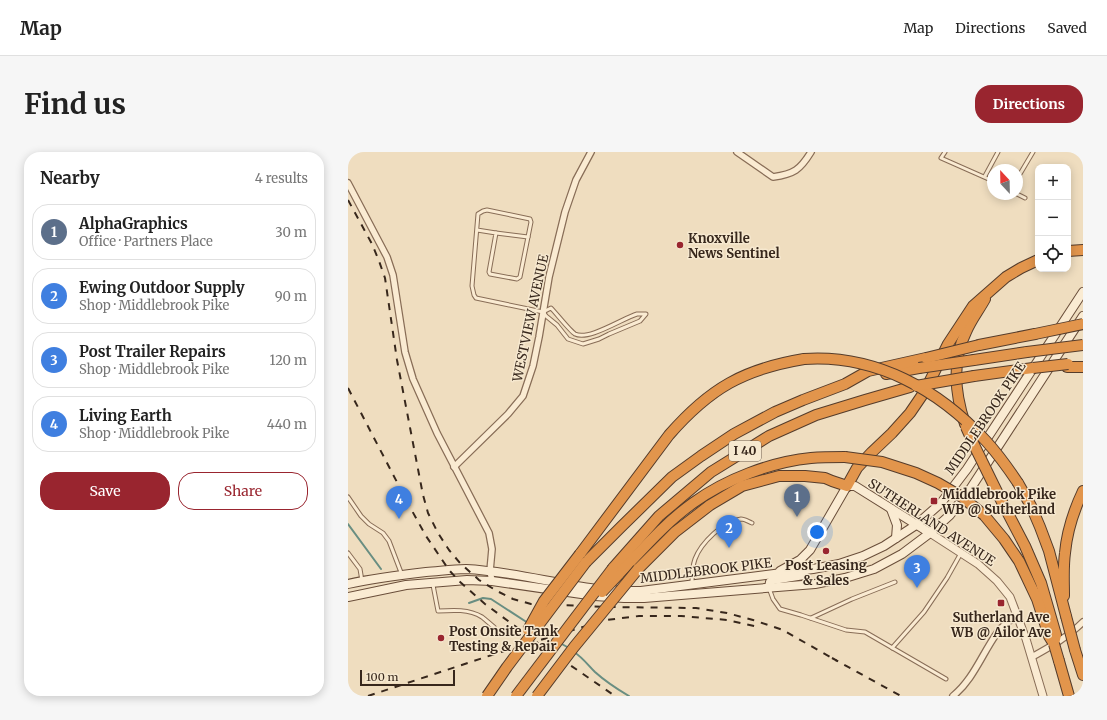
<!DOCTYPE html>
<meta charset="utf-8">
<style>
body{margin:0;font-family:Merriweather,serif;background:#f6f6f6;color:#222}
.controls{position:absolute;right:12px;top:12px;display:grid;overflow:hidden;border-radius:8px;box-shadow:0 2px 10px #0003}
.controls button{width:36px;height:36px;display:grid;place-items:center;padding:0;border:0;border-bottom:1px solid #e0e0e0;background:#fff;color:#222;font:20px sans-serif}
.compass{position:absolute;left:639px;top:12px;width:36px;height:36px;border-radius:50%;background:#fff;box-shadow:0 2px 10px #0003;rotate:338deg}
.scale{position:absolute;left:12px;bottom:10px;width:95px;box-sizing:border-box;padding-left:4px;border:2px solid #37271c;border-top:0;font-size:11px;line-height:14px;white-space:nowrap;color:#37271c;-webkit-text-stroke:3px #f6e8cf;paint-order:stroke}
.you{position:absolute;left:469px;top:380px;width:14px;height:14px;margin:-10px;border:3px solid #fff;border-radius:50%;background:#1a73e8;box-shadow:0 0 0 6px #1a73e833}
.badge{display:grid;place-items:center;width:26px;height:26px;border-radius:50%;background:#99252f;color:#fff;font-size:13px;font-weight:700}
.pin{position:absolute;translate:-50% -33px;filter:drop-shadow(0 1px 2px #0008)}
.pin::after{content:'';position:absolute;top:21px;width:14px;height:12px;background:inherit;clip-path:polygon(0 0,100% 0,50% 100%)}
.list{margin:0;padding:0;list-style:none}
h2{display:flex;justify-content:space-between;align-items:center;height:52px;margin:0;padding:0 16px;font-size:17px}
h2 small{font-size:13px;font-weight:400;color:#767676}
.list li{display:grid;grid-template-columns:26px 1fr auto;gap:12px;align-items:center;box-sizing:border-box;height:56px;margin:0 8px 8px;padding:0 8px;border:1px solid #e0e0e0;border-radius:16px}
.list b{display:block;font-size:15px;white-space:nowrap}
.list p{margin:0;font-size:13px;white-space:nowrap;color:#767676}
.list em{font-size:13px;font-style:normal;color:#767676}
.actions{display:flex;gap:8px;padding:12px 16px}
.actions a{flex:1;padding:9px 0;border:1px solid #99252f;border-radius:16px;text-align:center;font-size:14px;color:#99252f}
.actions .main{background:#99252f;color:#fff}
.icon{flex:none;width:22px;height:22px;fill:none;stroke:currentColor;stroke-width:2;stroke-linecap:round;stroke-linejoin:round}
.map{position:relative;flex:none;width:735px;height:544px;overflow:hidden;border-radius:16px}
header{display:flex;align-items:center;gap:24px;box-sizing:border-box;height:56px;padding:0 20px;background:#fff;border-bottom:1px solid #e0e0e0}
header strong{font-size:19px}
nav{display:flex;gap:22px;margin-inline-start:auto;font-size:14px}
.intro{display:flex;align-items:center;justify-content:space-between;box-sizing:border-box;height:96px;padding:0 24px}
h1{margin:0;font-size:28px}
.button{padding:10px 18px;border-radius:16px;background:#99252f;color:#fff;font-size:14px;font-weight:700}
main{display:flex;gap:24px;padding:0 24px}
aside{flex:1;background:#fff;border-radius:16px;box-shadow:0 2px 10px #0003}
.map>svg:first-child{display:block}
</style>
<header>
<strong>Map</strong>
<nav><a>Map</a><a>Directions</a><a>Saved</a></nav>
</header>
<div class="intro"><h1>Find us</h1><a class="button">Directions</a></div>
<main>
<aside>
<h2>Nearby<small>4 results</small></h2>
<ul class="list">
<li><span class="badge" style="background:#5c6f8a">1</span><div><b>AlphaGraphics</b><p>Office · Partners Place</p></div><em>30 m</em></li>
<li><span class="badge" style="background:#3f7fe0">2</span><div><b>Ewing Outdoor Supply</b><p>Shop · Middlebrook Pike</p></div><em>90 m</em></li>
<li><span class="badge" style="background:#3f7fe0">3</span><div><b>Post Trailer Repairs</b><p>Shop · Middlebrook Pike</p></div><em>120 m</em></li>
<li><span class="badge" style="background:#3f7fe0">4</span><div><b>Living Earth</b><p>Shop · Middlebrook Pike</p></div><em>440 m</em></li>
</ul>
<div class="actions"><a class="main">Save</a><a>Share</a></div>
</aside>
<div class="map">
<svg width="735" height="544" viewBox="0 0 735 544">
<rect width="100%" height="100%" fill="#efddbf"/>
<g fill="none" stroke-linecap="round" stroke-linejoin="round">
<!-- stream -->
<g stroke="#698e82" stroke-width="2">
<polyline points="0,372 33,417"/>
<polyline points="121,451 135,446 143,447 180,471"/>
<polyline points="191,477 198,482"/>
<polyline points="212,491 221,496"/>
<path d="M226,500C234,505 240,513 247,520C257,529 269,537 281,544"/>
</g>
<defs>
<g id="service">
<polyline points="597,0 593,6 645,29"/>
<polyline points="637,24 650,0"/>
<polyline points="669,27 685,0"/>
<polyline points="669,42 677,46"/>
<path d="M129,78L148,81L141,120L142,122L169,127L172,125L183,70L182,67L139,58L135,59L130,62L124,134L126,143L128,146L195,160L203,156C208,161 222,179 227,182C241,189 275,166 289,162C292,162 295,162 298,162L292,169L261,182L251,187L235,192L220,187L209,173L198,164L196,161"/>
<polyline points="148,81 180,85"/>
<polyline points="0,345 13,364 21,372 35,381 41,389 54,423"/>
<polyline points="0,401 12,417 14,429"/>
<path d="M344,432C344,424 344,415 347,407C353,391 375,369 393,367C397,367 401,370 404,371"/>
<path d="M85,433L90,459C105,458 121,457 134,465C138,468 142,472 146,475"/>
<polyline points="421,436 425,447 432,457 453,463 498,478 517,480 598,527"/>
<polyline points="463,466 504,447 547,430"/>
<polyline points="544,496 576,460 599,426 613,401"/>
</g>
<g id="minor">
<path d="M389,0L425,25C446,22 452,18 463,0"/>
<polyline points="0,31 39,105 45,123 57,200 65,227 89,281 141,381 144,397 142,419 144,429"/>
<polyline points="106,315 160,262 175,244 185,214 191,185 201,125 217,60 228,28 243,0"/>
<path d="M684,505C702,495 720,485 735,470"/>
<path d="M605,544C625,528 634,502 649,481C654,474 662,468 670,463"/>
</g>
<polyline id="tertiary" points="582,381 630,412 649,429 662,445 678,487 695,544"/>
<g id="secondary">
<polyline points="543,357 549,373 548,386"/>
<polyline points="432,419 452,408 462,398 499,334 507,334 582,381"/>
<path d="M0,432C26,426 52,423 78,420C92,419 105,417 118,417C160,419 200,430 242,436C259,439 276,439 293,439L465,417L491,412L515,404L536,394L568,373L593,351L619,317L735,140"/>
<polyline points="421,435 422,430 425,428 456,423"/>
<polyline points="0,445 58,433 119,428 144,429 247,444 276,446 296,446 467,432 497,426 526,417 554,402 582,381 602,363 621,339 735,164"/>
</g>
<g id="motorway">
<polyline points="720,99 735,98"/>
<polyline points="631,193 687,182"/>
<polyline points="626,208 679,200"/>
<polyline points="719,215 735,215"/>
<polyline points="538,222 571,216"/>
<polyline points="626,224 685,216"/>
<path d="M617,272C607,242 604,208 618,180C623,168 631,158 637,147"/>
<polyline points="670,331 683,354 692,375 701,399 718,464"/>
<polyline points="654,350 677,394 693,431 708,483 706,492"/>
<polyline points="636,363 656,387 671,409 689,447 701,484 706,492"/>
<path d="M232,402L321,283C362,236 396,217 456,207"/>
<polyline points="238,410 273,375 324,325 353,304 386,282 427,260 455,248 497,232 520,219 578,206"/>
<polyline points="265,416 311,364 363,320 421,284 468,263 517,248 562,235"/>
<polyline points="290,417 327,380 362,353 394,334 431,324 457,324 477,326 484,329 499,334 509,316 524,300 544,281 562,261 577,239 600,192 625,154 658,125 673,116 690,108"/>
<path d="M270,423C294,398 317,371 345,351C378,327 423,310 463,306C474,305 486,305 497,305"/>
<path d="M716,444C716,429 715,415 717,401C719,379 726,358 735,339"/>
<polyline points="727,498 735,523"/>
<polyline points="711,509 721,544"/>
</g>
</defs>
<!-- service casing -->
<use href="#service" stroke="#886d57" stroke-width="5"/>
<!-- minor casing -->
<use href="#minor" stroke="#886d57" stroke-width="8"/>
<!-- tertiary casing -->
<use href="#tertiary" stroke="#886d57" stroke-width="9"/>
<!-- secondary casing -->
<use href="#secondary" stroke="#6a4e3a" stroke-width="10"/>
<!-- motorway casing -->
<use href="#motorway" stroke="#553c2b" stroke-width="12"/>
<!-- service -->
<use href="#service" stroke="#faebd2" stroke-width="3"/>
<!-- minor -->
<use href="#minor" stroke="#faebd2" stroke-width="5.5"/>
<!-- tertiary -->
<use href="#tertiary" stroke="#faebd2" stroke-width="7"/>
<!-- secondary -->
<use href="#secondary" stroke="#faebd2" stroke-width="8"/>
<!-- motorway -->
<use href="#motorway" stroke="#e2954c" stroke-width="10"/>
<!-- rail -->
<g stroke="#37271c" stroke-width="2" stroke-dasharray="7 7" stroke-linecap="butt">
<polyline points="0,48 24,92 31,109 37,126 49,208 75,343 80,361 90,381 101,398 112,411 131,428 149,439 165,447 183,452 262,455 348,456 379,461 405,468 435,478 489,509"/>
<polyline points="0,236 63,357 78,384 101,418 111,429 137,452 190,491 267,544"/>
<polyline points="484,506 553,544"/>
<polyline points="20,544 153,500 258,468 291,464 333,464 379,468 411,475"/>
</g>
<defs>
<g id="motorway-bridge">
<polyline points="687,182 735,172"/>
<polyline points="679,200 735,193"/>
<polyline points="578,206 631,193"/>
<path d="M456,207C528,202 591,238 638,289C650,302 660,316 670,331"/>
<polyline points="571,216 626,208"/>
<polyline points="685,216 720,212"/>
<polyline points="568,234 626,224"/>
<polyline points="618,275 627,295 654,350"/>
<polyline points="497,305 534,310 568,321 590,331 614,345 636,363"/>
<polyline points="254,440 270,423"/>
<polyline points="718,464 727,498"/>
<polyline points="180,478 196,449 232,402"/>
<polyline points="706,492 711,509"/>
<polyline points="139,544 159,515 238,410"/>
<polyline points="168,544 265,416"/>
<polyline points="189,544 226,495 290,417"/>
</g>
</defs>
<!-- motorway-bridge casing -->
<use href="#motorway-bridge" stroke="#553c2b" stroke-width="12" stroke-linecap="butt"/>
<!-- motorway-bridge -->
<use href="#motorway-bridge" stroke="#e2954c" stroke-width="10"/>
</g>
<!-- markers -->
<g fill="#99252f" stroke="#f6e8cf" stroke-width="1.5">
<circle cx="332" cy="93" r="4"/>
<rect x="582" y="345" width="8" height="8" rx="2"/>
<circle cx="478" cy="399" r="4"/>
<rect x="649" y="447" width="8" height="8" rx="2"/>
<circle cx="93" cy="486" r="4"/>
</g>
<g text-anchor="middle" stroke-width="3" stroke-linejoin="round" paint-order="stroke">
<!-- shield labels -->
<rect fill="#f6e8cf" stroke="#706152" stroke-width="1" x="381" y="289" width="32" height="20" rx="3"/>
<g font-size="12" font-weight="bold" fill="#37271c">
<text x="397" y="303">I 40</text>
</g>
<!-- poi labels -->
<g font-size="13" font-weight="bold" fill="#37271c" stroke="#f6e8cf" text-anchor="start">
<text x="340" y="91">Knoxville<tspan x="340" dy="15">News Sentinel</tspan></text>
<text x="594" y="347">Middlebrook Pike<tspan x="594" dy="15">WB @ Sutherland</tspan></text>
<text x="478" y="418" text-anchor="middle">Post Leasing<tspan x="478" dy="15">&amp; Sales</tspan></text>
<text x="653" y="470" text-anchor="middle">Sutherland Ave<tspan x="653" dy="15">WB @ Ailor Ave</tspan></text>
<text x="101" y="484">Post Onsite Tank<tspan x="101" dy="15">Testing &amp; Repair</tspan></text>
</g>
<!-- street labels -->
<g font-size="13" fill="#37271c" stroke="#f6e8cf">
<text transform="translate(182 166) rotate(-78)" y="5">WESTVIEW AVENUE</text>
<text transform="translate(637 266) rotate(-56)" y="5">MIDDLEBROOK PIKE</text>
<text transform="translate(584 370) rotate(33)" y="5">SUTHERLAND AVENUE</text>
<text transform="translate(358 418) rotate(-7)" y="5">MIDDLEBROOK PIKE</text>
</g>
</g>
</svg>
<div class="controls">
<button>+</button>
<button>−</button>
<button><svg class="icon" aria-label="locate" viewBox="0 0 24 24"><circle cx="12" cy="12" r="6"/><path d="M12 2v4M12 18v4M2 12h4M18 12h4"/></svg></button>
</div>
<svg class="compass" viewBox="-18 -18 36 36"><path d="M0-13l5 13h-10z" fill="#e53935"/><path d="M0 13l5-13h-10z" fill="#767676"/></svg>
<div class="scale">100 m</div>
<div class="you"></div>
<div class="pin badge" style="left:449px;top:365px;background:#5c6f8a">1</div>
<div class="pin badge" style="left:381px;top:396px;background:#3f7fe0">2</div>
<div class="pin badge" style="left:569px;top:436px;background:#3f7fe0">3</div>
<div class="pin badge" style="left:51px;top:367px;background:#3f7fe0">4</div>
</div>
</main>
